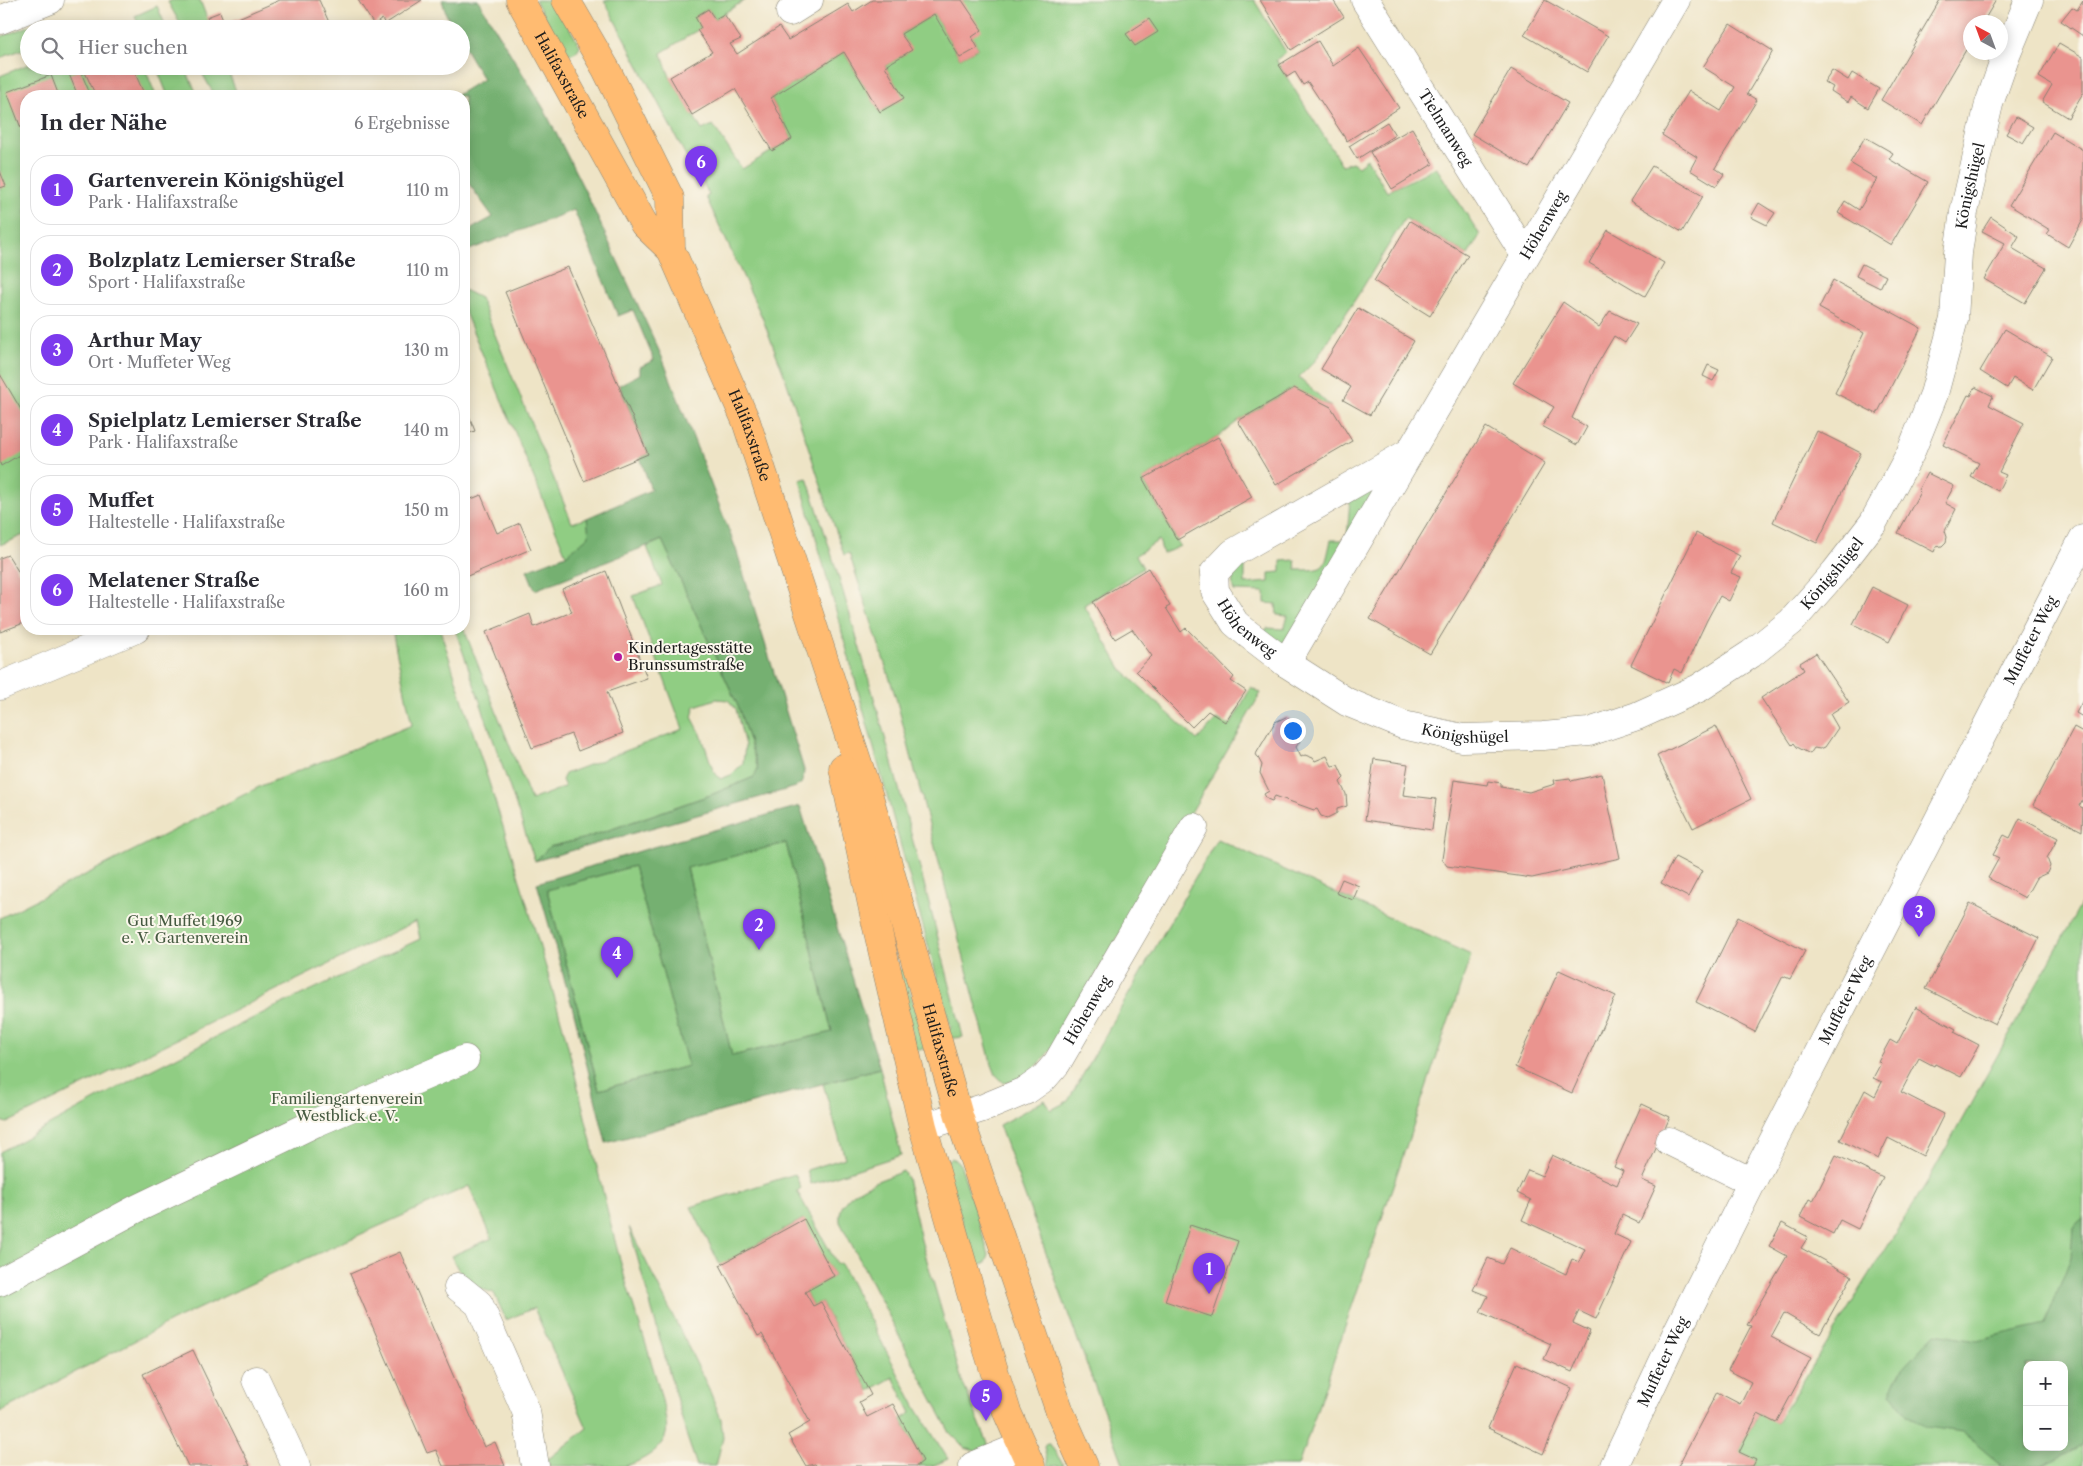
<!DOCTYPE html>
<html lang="de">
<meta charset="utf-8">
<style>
body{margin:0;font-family:"Libre Caslon Text",serif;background:#f2f2f3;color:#2b2b33}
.controls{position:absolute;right:15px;bottom:15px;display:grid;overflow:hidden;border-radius:10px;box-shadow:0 2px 12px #0003}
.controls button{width:45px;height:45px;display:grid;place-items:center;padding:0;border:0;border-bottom:1px solid #e1e1e2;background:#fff;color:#2b2b33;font:25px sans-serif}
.compass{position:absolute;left:1963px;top:15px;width:45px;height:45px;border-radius:50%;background:#fff;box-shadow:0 2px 12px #0003;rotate:319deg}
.you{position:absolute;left:1292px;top:730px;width:18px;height:18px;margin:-12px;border:4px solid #fff;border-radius:50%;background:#1a73e8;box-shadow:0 0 0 8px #1a73e833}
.badge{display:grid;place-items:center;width:32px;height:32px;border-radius:50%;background:#7c3aed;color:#fff;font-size:16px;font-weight:700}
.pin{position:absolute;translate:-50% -41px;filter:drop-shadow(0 1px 2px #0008)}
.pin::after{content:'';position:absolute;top:26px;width:18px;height:15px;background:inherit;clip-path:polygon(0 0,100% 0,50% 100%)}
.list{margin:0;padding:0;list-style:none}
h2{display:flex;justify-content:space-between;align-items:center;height:65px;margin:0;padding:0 20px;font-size:21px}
h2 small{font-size:16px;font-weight:400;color:#7c7c81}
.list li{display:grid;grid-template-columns:32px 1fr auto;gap:15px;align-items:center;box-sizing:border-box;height:70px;margin:0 10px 10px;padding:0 10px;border:1px solid #e1e1e2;border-radius:20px}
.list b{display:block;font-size:19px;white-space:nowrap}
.list p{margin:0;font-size:16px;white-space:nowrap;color:#7c7c81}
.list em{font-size:16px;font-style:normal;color:#7c7c81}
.icon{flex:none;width:28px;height:28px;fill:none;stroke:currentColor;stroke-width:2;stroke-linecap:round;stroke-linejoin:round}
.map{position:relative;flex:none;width:2083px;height:1466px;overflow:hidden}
.search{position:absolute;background:#fff;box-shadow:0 2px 12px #0003;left:20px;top:20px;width:450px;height:55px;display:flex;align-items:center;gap:12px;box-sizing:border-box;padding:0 18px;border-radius:28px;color:#7c7c81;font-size:19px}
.panel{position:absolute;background:#fff;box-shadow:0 2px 12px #0003;left:20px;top:90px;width:450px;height:545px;border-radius:20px}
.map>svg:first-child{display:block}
</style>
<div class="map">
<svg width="2083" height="1466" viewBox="0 0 2083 1466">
<rect width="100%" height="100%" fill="#fbf7ec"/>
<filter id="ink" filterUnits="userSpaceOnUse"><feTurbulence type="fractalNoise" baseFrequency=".02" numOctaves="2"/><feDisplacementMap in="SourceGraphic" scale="10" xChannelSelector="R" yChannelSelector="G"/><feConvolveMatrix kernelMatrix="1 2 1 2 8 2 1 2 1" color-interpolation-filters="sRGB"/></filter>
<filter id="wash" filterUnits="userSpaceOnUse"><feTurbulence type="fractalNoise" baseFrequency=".0096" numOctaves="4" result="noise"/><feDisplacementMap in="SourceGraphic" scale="20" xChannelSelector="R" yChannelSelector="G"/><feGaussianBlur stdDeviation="1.12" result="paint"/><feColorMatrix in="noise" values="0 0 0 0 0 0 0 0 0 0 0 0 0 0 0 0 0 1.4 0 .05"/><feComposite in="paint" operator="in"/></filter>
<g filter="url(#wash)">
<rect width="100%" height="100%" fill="#eee4c6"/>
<!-- green -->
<g fill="#90cd83" stroke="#567450" fill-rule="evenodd">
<polygon points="173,0 200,0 211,29 183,29 168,2"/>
<polygon points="535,0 553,0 580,46 576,52 571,54 566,53"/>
<path d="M604,0H745L715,19L708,9L695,17L701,28L661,53L670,77L702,130L713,125L742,169L792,139L771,98L844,52L880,112L903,98L885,66L911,50L901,34L934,14L960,58L978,48L972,37L962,0H1254L1286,52L1276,60L1342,165L1352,162L1358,166L1367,159L1387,192L1436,167L1480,235L1468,255L1405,218L1360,292L1315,361L1299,377L1331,407L1293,388L1238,421L1218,437L1143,479L1180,546L1163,554L1159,540L1136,555L1143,568L1084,605L1122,670L1197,740L1217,719L1230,726L1251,687L1261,693L1062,1033C1047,1054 1032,1080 1004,1083L996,1075L991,1062L896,698L849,553L844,555L785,377L762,317L706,197L709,195L700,176L697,177Z"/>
<polygon points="157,6 167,29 140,29 135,16"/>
<polygon points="48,19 53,29 29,29 29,47 0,58 0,37"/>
<polygon points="29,64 29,66 144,66 156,96 26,96 26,534 0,545 0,76"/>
<polygon points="156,66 184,66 198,96 168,96"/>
<polygon points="198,66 226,66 238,96 215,96"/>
<polygon points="464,290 480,298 572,523 587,518 590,536 566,555 464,310"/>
<path d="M807,478C868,662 916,850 963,1037L946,1039L943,1030L951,1028L800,480Z"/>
<path d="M1375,483L1378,484L1374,509L1287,641L1282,643L1276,641L1268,637L1264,632L1267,628L1284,629L1288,616L1277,615L1276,604L1265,603V592L1234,591C1231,584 1233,571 1238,564L1245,563V584L1269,582V573L1281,572V561L1295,560L1296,570C1328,570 1324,569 1331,540H1347L1350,498Z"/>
<path d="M662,540L738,706L758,769L754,777L713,794L586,838L549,847L535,861L455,629H464L531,800L565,787L562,780L565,774L683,729L633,596L662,585L647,547ZM716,699L728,700L736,709L745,746L743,763L731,775L720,779L713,770L701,734L692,717L695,706Z"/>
<path d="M409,629H440C482,762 527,896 564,1031C585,1112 602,1194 624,1275C631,1302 672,1414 666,1434C661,1451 640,1462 625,1466H549L547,1460L587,1428L534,1308L506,1320L494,1293L466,1284L451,1256L492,1238L469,1186L274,1273L172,1321L0,1412V1152L139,1076L271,1009L420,939L416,921L7,1123L0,1121V918L263,785L412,725L393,635Z"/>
<polygon points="1217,839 1471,955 1298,1466 1124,1466 999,1125 1045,1100 1051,1110 1068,1101"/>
<polygon points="786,843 832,1032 732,1056 687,867"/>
<polygon points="634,866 688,1066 599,1090 547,890"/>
<path d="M2083,901V1466H1753L1755,1460L1739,1452L1758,1414L1777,1423L1929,1179ZM2027,1365H2064V1447H2027Z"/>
<polygon points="904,969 926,1048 916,1051 897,970"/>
<polygon points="880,1068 901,1155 811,1184 807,1170 845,1158 823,1084"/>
<polygon points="950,1158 956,1160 961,1166 989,1255 986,1263 975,1265 945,1165"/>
<path d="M903,1171L907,1178L921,1240L962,1381L989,1446L978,1452L965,1448L950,1433L840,1222C836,1190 881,1181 903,1171Z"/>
<polygon points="795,1174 801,1188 797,1191 837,1264 841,1264 916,1408 948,1459 932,1466 918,1466 918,1465 923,1461 901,1419 911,1413 893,1377 869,1391 821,1302 813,1306 805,1292 834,1276 803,1219 720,1265 691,1207"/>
<polygon points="629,1227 709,1389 721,1419 723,1437 716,1466 697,1466 687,1437"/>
<polygon points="1046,1444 1050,1444 1064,1466 1048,1466 1044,1447"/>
</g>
<!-- forest -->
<g fill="#74b071" stroke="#486646" fill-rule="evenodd">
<polygon points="442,0 478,0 544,109 588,197 662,357 736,549 804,770 803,782 796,787 535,861 549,847 586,838 713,794 754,777 758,768 738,706 662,540 535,590 527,570 566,555 589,536 587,518 651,490 640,457 648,454 619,385 640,374 640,367 654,360 633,310 618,316 574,210 464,252 464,233 493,217 464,177 464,96 455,96 483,79 461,41 461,29 454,29 446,14"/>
<path d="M800,806L880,1068L606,1143L575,1017L537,883L653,847ZM786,843L832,1032L732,1056L687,868ZM634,866L688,1066L599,1090L547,890Z"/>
<path d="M2083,1218V1445L2042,1466H2002L1962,1432L1927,1427L1908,1416L1890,1392L1903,1369L1936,1333L1977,1340L2045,1324L2071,1257L2073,1227ZM2027,1365H2064V1447H2027Z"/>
</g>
<g id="blocks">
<!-- building -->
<g fill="#ea948f">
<polygon points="280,0 319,0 332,29 232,29 229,22"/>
<polygon points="358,0 422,0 385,24 382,19 374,25"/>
<polygon points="872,0 962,0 982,30 972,37 978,48 960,58 934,14 901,34 912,50 885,66 904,98 880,112 844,52 771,98 792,139 772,151 735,89 692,115 670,77 712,52 697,30 701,28 695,17 708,9 715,19 724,14 741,39 730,44 737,54 779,27 788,40 848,4 853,12"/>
<polygon points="1260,0 1333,0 1344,17 1291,50"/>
<polygon points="1545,0 1608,36 1587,72 1524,35"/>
<polygon points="1940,0 1996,0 1983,22 1970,22 1970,43 1922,125 1881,100"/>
<polygon points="2083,1 2083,36 2061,21 2072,7 2077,10"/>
<polygon points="220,12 227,29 212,29 207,17"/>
<polygon points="1149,19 1158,32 1135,46 1126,34"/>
<polygon points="1730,24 1773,51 1747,94 1757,100 1715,168 1724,174 1716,186 1690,170 1697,157 1662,135 1689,91 1721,111 1735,87 1703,67"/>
<polygon points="1318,41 1333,66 1359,48 1399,108 1347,141 1308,82 1303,85 1295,72 1287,77 1279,65"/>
<polygon points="2059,43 2083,57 2083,93 2068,118 2042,102 2052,85 2039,77"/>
<polygon points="82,66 132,66 145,96 96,96"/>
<polygon points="248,66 264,66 251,72"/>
<polygon points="1511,69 1568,103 1529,168 1472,134"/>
<polygon points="80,70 91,96 78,96 69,74"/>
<polygon points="1832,70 1848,80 1852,73 1879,89 1868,108 1851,97 1848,102 1831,91 1833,87 1824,82"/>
<polygon points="51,75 59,96 26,96 26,132 24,127 21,128 7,92"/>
<polygon points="2016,117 2033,127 2023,143 2006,134"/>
<polygon points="1387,122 1395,135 1357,159 1349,146"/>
<polygon points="1412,128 1433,164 1392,189 1370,152"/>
<polygon points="2053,132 2083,150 2083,220 2068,247 2047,234 2050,230 2009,205"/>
<polygon points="1865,137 1893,153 1889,159 1928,182 1891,245 1838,213 1845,201 1859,210 1877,179 1850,163"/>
<polygon points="1652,166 1703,196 1682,232 1630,201"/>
<polygon points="0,171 6,186 0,188"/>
<polygon points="1759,203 1775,213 1767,225 1751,217"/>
<polygon points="1991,217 2019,236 2012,248 2046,268 2025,303 1984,279 2005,243 1982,231"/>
<polygon points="1410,221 1468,255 1430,316 1374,281"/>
<polygon points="1608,230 1664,263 1645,296 1589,263"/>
<polygon points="1862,264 1886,276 1880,288 1856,276"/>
<polygon points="568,267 648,454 584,481 505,292"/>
<polygon points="1833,280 1921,328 1877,414 1835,393 1864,333 1819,308"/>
<polygon points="1563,302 1599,327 1610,311 1637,324 1625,343 1614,336 1595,368 1572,418 1587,427 1577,445 1542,426 1554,407 1513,383"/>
<polygon points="1358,308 1414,341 1370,415 1343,400 1351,387 1321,369"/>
<polygon points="2005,329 2052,357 2033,390 2013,378 2007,388 1980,371"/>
<polygon points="1708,365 1719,370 1713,381 1703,376"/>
<polygon points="0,374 26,418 26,451 1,466 0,463"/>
<polygon points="1975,387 1993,396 1989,405 2024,423 1999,472 2006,475 1998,491 1971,477 1979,463 1943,445 1968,395 1971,396"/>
<polygon points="1294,388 1331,407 1352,441 1276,485 1238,421"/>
<polygon points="464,403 475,431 464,435"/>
<polygon points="1486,427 1545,463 1430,654 1370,619"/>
<polygon points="1817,431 1861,453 1817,543 1773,522"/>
<polygon points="1218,437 1252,497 1177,540 1143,479"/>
<polygon points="1927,473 1954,486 1945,503 1956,509 1945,531 1947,537 1946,542 1942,546 1936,547 1934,552 1898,533 1920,492 1918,490"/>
<polygon points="481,495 497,533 520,523 531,549 465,577 464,573 464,502"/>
<polygon points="1696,533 1740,556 1731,573 1741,577 1729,601 1720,596 1707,620 1682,673 1674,669 1668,683 1631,665"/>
<polygon points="8,555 26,584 26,626 24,623 0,632 0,558"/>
<polygon points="1148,568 1170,606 1166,608 1181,632 1186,628 1234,677 1231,681 1246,691 1225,722 1208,711 1192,727 1136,671 1152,656 1132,629 1115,639 1093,602"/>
<polygon points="606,571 647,678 607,692 623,733 578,751 571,734 532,748 486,632 530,614 534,627 572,612 562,589"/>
<polygon points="1872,587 1908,605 1889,642 1853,624"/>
<polygon points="1816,653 1849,702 1830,714 1838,728 1825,747 1820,749 1814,748 1810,754 1797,747 1794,743 1792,745 1761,698 1804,670 1800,663"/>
<polygon points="2083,700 2083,717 2076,713"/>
<polygon points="1286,717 1289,718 1300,741 1296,747 1301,757 1305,755 1313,758 1315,761 1327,756 1332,766 1338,765 1344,778 1340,782 1346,794 1347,806 1337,809 1337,813 1327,818 1321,816 1317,809 1314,810 1275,796 1272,801 1267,799 1264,794 1269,791 1260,773 1262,765 1256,754 1275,722"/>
<polygon points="1716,726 1751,799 1693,828 1657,756"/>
<polygon points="2074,727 2083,732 2083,799 2079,806 2083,808 2082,831 2033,805"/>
<polygon points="1374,759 1408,764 1403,795 1436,799 1432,830 1365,820"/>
<polygon points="1602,774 1620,858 1532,878 1447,866 1442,859 1454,780 1487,785 1488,781 1501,783 1501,787 1529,792 1555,784 1554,780 1570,778 1571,781"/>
<polygon points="2020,818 2058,838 2047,858 2050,866 2047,873 2036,878 2025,898 1988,878 1999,858 1993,855 2004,835 2010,838"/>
<polygon points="1675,857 1702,871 1688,897 1661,883"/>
<polygon points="1342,879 1359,886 1353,900 1336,893"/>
<polygon points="1970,903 2039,938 1995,1024 1926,989"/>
<polygon points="1738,917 1805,951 1790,979 1783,976 1755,1032 1696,1002"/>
<polygon points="1559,970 1616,996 1572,1093 1515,1067"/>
<polygon points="1916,1007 1956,1029 1954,1032 1979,1045 1961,1077 1935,1064 1934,1066 1919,1058 1901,1092 1944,1114 1923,1156 1888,1138 1878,1159 1840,1140 1865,1090 1875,1096 1882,1082 1873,1078 1881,1063 1878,1062 1890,1040 1897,1044"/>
<polygon points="1642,1104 1670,1117 1642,1180 1656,1186 1639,1223 1622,1215 1614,1234 1631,1242 1596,1319 1579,1311 1573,1323 1590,1331 1572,1372 1544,1359 1551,1344 1480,1312 1488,1296 1473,1290 1488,1258 1502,1264 1510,1248 1566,1274 1572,1259 1579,1262 1585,1249 1522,1220 1531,1200 1517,1193 1528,1170 1542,1176 1552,1155 1617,1185 1623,1171 1614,1167"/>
<polygon points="1836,1155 1883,1178 1858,1229 1840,1220 1833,1234 1800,1217 1809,1199 1813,1201"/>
<polygon points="804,1219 834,1276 805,1292 813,1306 821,1302 871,1395 859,1402 867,1417 893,1404 923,1461 918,1465 918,1466 817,1466 815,1464 806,1466 788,1435 810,1422 762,1334 758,1336 720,1265"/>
<polygon points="1782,1223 1808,1237 1801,1248 1852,1276 1820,1334 1784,1313 1771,1337 1811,1358 1776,1423 1758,1414 1739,1452 1756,1460 1753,1466 1678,1466 1717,1392 1740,1404 1751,1382 1728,1370 1751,1326 1747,1325 1787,1256 1769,1246"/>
<polygon points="1190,1225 1238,1241 1212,1317 1165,1301"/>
<polygon points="400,1252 484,1447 495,1442 505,1466 443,1466 436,1450 427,1453 350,1274"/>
<polygon points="193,1350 206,1377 250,1466 188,1466 143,1374"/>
<polygon points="1517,1363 1572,1388 1543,1454 1488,1428"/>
</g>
</g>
</g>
<g filter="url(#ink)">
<use href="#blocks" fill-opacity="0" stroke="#858071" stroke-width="1"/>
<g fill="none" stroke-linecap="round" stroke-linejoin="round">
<defs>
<g id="minor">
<path id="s1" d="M1365,0L1525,255"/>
<polyline points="790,12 809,0"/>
<polyline points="0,20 50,0"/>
<path id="s2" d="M1410,452L1233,553L1214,573L1215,591L1235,623L1248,634L1286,663L1347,702L1403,725L1462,738L1543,736L1589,732L1637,716L1699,688L1751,654L1791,622L1835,572L1873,523L1910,454L1934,394L1954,319L1958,253L1964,212L1989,104L2005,58L2029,0"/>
<path id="s3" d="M1286,663L1676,0"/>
<polyline points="0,686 136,629"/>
<path id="s4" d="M923,1127L986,1107L1027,1090L1044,1078L1057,1063L1194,827"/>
<polyline points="1669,1141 1752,1182"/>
<polyline points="0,1282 138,1208 315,1123 465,1059"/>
<polyline points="458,1287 479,1304 526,1411 535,1466"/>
<polyline points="256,1380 296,1466"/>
<polyline points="973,1466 1022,1446"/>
<path id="s5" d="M1614,1466L1678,1330L1752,1182L2083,539"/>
</g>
<g id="major">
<path id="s6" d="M520,0L644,224L671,250L746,421L870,800L959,1116L1060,1412L1084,1466"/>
<polyline points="566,0 606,69 670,198 671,250"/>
<polyline points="843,768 875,919 923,1127 984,1338 1007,1412 1031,1466"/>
</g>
</defs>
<!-- minor casing -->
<use href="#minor" stroke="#858071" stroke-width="29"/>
<!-- major casing -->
<use href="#major" stroke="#858071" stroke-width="29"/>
<!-- minor -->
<use href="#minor" stroke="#fff" stroke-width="28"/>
<!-- major -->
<use href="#major" stroke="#ffbb71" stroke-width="28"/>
</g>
</g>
<!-- markers -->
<circle fill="#b5179e" stroke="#fbf7ec" stroke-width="2" cx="618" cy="657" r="5"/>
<g text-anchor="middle" stroke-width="4" stroke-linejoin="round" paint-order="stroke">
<!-- street labels -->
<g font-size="15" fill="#1c1c1c" stroke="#fbf7ec">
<text dy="5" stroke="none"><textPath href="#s6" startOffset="86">Halifaxstraße</textPath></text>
<text dy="5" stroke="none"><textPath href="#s1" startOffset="151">Tielmanweg</textPath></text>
<text dy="5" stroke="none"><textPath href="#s2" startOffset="1388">Königshügel</textPath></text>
<text dy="5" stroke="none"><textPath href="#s3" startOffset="508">Höhenweg</textPath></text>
<text dy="5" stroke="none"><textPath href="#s6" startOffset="495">Halifaxstraße</textPath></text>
<text dy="5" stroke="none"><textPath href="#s2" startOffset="968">Königshügel</textPath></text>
<text dy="5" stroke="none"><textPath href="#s2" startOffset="299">Höhenweg</textPath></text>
<text dy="5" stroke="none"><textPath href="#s5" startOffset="925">Muffeter Weg</textPath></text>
<text dy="5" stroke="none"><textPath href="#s2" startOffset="548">Königshügel</textPath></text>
<text dy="5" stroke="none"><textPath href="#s5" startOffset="520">Muffeter Weg</textPath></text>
<text dy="5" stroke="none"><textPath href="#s4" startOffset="212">Höhenweg</textPath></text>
<text dy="5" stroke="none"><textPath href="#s6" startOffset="1139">Halifaxstraße</textPath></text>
<text dy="5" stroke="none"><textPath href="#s5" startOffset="115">Muffeter Weg</textPath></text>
</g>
<!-- poi labels -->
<g font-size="15" fill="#1c1c1c" stroke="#fbf7ec" text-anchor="start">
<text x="628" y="653">Kindertagesstätte<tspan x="628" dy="17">Brunssumstraße</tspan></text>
</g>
<!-- park labels -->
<g font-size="15" fill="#455a40" stroke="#fbf7ec">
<text x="185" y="926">Gut Muffet 1969<tspan x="185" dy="17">e. V. Gartenverein</tspan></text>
<text x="347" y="1104">Familiengartenverein<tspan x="347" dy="17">Westblick e. V.</tspan></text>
</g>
</g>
</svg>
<div class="controls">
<button>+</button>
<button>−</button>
</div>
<svg class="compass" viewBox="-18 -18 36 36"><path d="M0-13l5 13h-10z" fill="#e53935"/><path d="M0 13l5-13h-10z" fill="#7c7c81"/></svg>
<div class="you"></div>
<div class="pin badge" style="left:1209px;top:1294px">1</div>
<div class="pin badge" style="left:759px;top:950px">2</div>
<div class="pin badge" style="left:1919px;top:937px">3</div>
<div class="pin badge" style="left:617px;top:978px">4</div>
<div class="pin badge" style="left:986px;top:1421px">5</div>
<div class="pin badge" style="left:701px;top:187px">6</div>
<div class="search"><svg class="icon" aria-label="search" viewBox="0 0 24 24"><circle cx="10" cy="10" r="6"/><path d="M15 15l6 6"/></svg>Hier suchen</div>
<section class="panel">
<h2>In der Nähe<small>6 Ergebnisse</small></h2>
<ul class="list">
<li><span class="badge">1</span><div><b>Gartenverein Königshügel</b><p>Park · Halifaxstraße</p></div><em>110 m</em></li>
<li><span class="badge">2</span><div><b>Bolzplatz Lemierser Straße</b><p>Sport · Halifaxstraße</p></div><em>110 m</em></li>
<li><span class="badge">3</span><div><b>Arthur May</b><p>Ort · Muffeter Weg</p></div><em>130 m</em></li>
<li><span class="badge">4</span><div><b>Spielplatz Lemierser Straße</b><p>Park · Halifaxstraße</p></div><em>140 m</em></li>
<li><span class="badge">5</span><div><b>Muffet</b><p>Haltestelle · Halifaxstraße</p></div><em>150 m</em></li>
<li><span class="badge">6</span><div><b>Melatener Straße</b><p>Haltestelle · Halifaxstraße</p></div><em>160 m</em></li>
</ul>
</section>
</div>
